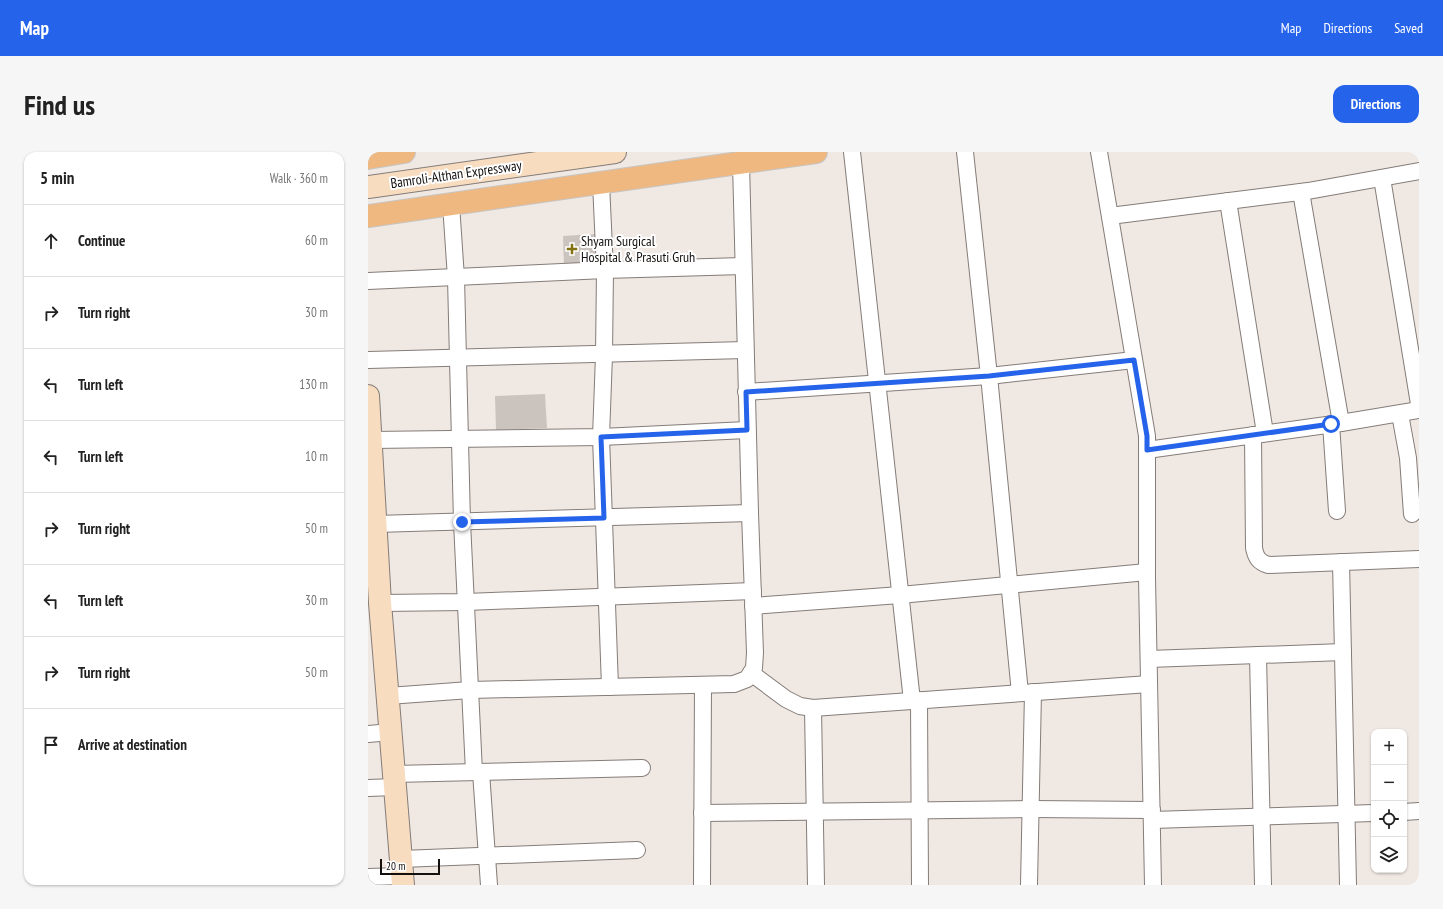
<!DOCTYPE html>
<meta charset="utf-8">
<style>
body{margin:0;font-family:"PT Sans Narrow",sans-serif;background:#f6f6f6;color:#222}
.controls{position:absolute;right:12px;bottom:12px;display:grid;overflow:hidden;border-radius:8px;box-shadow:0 1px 3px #0004}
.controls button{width:36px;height:36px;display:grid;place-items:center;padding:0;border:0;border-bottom:1px solid #e0e0e0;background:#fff;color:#222;font:20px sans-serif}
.scale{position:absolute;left:12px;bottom:10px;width:60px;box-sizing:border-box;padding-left:4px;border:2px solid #13100e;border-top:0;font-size:11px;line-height:14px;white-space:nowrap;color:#13100e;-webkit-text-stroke:3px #fff;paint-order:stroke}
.stop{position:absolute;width:12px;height:12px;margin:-9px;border:3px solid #2563eb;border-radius:50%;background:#fff}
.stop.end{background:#2563eb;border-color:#fff;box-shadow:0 1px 4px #0008}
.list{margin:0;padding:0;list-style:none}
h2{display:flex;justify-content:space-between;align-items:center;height:52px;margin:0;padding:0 16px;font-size:17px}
h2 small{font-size:13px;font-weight:400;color:#767676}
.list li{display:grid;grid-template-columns:26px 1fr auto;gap:12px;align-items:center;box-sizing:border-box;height:72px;padding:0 16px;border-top:1px solid #e0e0e0}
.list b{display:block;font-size:15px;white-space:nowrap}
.list em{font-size:13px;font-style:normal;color:#767676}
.icon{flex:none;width:22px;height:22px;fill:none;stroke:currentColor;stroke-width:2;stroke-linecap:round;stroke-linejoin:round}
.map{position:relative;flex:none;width:1051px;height:733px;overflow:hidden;border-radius:12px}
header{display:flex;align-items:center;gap:24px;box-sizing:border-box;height:56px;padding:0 20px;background:#2563eb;color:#fff}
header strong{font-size:19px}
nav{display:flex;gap:22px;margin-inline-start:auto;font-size:14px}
.intro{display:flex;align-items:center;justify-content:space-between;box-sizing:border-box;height:96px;padding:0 24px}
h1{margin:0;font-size:28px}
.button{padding:10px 18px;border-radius:12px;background:#2563eb;color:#fff;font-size:14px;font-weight:700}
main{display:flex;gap:24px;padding:0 24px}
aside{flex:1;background:#fff;border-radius:12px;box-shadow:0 1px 3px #0004}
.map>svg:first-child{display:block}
</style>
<header>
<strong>Map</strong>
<nav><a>Map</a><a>Directions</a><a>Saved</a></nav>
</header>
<div class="intro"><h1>Find us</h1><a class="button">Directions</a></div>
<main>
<aside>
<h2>5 min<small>Walk · 360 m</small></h2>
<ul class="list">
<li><svg class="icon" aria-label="ahead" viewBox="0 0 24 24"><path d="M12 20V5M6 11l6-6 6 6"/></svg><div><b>Continue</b></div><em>60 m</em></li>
<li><svg class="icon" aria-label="right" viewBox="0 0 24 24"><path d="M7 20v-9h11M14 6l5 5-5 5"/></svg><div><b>Turn right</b></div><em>30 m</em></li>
<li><svg class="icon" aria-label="left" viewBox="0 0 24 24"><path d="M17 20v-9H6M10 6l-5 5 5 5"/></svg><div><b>Turn left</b></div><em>130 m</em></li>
<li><svg class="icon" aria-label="left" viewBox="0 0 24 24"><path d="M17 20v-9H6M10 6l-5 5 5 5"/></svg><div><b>Turn left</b></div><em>10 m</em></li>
<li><svg class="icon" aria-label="right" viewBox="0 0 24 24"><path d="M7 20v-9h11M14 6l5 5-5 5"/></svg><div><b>Turn right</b></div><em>50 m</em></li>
<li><svg class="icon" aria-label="left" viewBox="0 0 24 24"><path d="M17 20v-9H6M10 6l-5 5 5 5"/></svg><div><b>Turn left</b></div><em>30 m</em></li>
<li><svg class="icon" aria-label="right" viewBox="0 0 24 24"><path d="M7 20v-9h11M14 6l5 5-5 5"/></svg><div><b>Turn right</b></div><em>50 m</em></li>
<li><svg class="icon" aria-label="arrive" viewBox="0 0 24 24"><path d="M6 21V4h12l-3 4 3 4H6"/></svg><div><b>Arrive at destination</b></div></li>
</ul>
</aside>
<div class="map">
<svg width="1051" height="733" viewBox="0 0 1051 733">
<rect width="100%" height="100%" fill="#f0e8e3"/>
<!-- building -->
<g fill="#cbc3be">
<polygon points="227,82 229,113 196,114 195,84"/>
<polygon points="177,242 179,276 128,278 127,244"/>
</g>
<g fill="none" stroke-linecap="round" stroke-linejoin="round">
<defs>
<g id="street">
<polyline points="484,0 544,549"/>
<polyline points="597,0 621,224 652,541"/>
<polyline points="731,0 779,284 779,426 785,733"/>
<polyline points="1014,26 1051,252"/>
<polyline points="233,31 237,118 236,203 233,285 242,535"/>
<polyline points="933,40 973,271"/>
<polyline points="860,49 897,281"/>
<polyline points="83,52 88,126 94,370 106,620"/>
<polyline points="742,64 940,39 1051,19"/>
<polyline points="0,129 237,118 375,114"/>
<polyline points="0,208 377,198"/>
<polyline points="378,240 621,224 766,208"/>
<polyline points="1032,262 1040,306 1044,362"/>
<polyline points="963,272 969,359"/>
<path d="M885,283L886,396C888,406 891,410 900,413L1051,407"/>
<polyline points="3,288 233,285 379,278"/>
<polyline points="779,298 973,271 1051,258"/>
<polyline points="8,372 382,361"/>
<polyline points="973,410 980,733"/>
<polyline points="12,451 98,450 385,439"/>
<polyline points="385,454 532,443 779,420"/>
<polyline points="890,503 895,733"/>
<polyline points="781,507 975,500"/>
<polyline points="383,521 418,547 432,554 445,556 781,532"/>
<polyline points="20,544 102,538 366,532 379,527 386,516 387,501 382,361 373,11"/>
<polyline points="551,548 552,733"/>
<polyline points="445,556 448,733"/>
<polyline points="0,582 23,580"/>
<polyline points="113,620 121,733"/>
<polyline points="26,622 274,616"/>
<polyline points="0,636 27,635"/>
<polyline points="1036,660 1051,659"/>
<polyline points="334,661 663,657 784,658"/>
<polyline points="784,668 1006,661"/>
<polyline points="33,707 269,698"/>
<polyline points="0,725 34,724"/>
<polyline points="334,733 335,533"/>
<polyline points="661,733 665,540"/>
</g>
<g id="secondary">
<polyline points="0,35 247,0"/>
<polyline points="0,244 12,451 35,733"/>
</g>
<g id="primary">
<polyline points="0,6 36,0"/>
<polyline points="0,64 448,0"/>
</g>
</defs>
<!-- street casing -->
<use href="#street" stroke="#847c78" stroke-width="18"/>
<!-- secondary casing -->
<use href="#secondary" stroke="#847c78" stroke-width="24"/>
<!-- primary casing -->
<use href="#primary" stroke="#c6c6c5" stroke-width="24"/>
<!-- street -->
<use href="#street" stroke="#fff" stroke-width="16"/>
<!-- secondary -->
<use href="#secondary" stroke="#f7dcc0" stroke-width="22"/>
<!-- primary -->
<use href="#primary" stroke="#efb880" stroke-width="22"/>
</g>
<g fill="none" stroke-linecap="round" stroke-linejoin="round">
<!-- route -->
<polyline stroke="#2563eb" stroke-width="5" points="94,370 236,366 233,285 379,278 378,240 621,224 766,208 779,284 779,298 963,272"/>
</g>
<!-- markers -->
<path fill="#837010" stroke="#fff" stroke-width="1.5" d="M202 91h4v4h4v4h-4v4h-4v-4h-4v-4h4z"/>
<g text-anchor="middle" stroke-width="4" stroke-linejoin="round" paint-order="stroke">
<!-- street labels -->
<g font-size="14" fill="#13100e" stroke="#fff">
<text transform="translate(88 22) rotate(-8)" y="5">Bamroli-Althan Expressway</text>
</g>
<!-- poi labels -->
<g font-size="14" fill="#13100e" stroke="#fff" text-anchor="start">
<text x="213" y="94">Shyam Surgical<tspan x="213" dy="16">Hospital &amp; Prasuti Gruh</tspan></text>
</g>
</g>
</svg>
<div class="controls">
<button>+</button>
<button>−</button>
<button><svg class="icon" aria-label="locate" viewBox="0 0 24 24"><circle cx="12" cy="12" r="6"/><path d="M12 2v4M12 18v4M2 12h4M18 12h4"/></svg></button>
<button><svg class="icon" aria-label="layers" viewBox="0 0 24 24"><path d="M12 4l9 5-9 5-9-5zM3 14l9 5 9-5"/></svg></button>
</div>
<div class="scale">20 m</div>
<div class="stop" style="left:963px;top:272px"></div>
<div class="stop end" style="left:94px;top:370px"></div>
</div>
</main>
